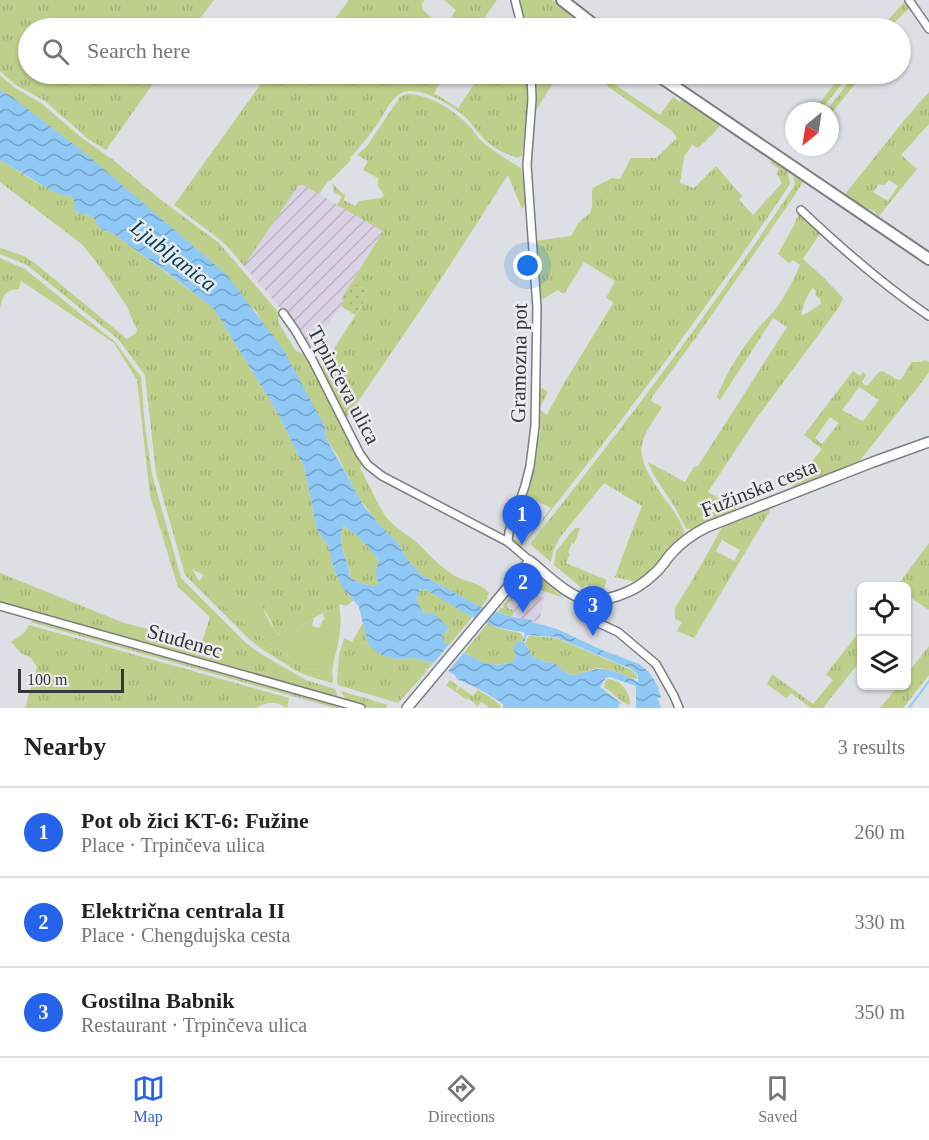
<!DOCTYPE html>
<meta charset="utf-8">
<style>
body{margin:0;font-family:Georgia,serif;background:#f2f2f2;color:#222}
.controls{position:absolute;right:18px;bottom:18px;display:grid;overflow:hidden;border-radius:9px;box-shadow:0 2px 4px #0004}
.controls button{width:54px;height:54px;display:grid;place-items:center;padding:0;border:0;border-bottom:2px solid #e0e0e0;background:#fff;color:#222;font:30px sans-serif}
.compass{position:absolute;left:785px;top:102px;width:54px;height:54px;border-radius:50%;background:#fff;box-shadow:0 2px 4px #0004;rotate:210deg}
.scale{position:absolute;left:18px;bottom:15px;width:106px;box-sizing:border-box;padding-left:6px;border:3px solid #353637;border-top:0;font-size:16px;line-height:21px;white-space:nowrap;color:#353637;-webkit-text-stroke:4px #eaedf0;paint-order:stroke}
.you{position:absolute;left:528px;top:266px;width:21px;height:21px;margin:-15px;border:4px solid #fff;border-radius:50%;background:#1a73e8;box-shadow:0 0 0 9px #1a73e833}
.badge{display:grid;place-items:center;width:39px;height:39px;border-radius:50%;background:#2563eb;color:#fff;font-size:20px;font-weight:700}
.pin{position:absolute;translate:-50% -50px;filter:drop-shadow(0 2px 3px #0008)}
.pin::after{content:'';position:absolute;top:32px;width:21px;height:18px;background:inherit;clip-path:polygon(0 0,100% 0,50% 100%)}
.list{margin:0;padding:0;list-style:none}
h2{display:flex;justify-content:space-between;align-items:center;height:78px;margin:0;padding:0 24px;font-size:26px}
h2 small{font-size:20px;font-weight:400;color:#767676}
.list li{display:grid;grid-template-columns:39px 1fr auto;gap:18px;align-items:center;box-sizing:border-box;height:90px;padding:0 24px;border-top:2px solid #e0e0e0}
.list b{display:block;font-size:22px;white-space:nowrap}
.list p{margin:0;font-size:20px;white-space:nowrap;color:#767676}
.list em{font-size:20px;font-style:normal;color:#767676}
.icon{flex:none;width:33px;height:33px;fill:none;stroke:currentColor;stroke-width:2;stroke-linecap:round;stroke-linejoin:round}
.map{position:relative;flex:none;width:929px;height:708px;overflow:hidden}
.search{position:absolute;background:#fff;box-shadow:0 2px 4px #0004;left:18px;right:18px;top:18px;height:66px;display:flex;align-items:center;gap:15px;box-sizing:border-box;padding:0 21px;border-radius:33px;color:#767676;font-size:22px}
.sheet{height:348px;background:#fff}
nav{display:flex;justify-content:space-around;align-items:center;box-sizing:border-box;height:84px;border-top:2px solid #e0e0e0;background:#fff;font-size:16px;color:#767676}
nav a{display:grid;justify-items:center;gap:3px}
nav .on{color:#2563eb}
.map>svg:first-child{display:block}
</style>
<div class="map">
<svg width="929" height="708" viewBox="0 0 929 708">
<defs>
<pattern id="industrial-furrows" width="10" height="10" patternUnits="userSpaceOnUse" patternTransform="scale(1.5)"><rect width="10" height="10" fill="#dad1e5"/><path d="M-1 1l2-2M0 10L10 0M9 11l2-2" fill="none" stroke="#bcb4c5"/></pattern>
<pattern id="grass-tufts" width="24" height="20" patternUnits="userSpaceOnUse" patternTransform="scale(1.5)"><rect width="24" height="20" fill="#becf8b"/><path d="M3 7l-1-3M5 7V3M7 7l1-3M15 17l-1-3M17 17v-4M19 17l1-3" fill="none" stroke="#a4b279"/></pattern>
<pattern id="park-dots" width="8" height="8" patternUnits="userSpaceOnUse" patternTransform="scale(1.5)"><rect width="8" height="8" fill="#becf8b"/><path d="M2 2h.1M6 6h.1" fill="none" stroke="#a4b279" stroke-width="1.8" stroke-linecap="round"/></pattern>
<pattern id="water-waves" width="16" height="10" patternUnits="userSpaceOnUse" patternTransform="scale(1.5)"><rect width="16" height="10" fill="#90c9f6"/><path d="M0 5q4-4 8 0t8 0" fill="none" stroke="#76a4c8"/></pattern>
</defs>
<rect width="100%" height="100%" fill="#dcdfe3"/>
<!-- industrial -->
<g fill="url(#industrial-furrows)">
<polygon points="299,185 303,185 383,231 341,299 344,301 311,350 295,325 244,266"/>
<polygon points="518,587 525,591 544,598 539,623 498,612 501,608 503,609 504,607 503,605"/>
</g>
<!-- grass -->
<g fill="url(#grass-tufts)" fill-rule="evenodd">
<polygon points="0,0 214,0 193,28 28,28 28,74 160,74 106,150 87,138 45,101 14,84 0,71"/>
<path d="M349,0H425L422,3C422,12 425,11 430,16L431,18L426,28H328Z"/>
<polygon points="444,0 497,0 477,28 444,28 456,10"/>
<polygon points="517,0 552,0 587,28 525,28"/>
<polygon points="906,0 908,0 910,5 909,8 889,28 881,28"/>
<path d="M268,74H446L434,93L458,108L481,74H527C530,101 525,128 522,155L520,157C505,157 487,144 478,132C473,126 469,120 463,115C450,104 412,81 397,96C389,103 384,113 379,122C370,135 360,147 350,158L351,160L330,181H328L319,194L303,185H299L244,266L227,246L219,239L174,205Z"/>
<polygon points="842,74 850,74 820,111 813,111"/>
<polygon points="855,74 863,74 830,115 830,111 826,111"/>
<path d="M0,75L15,88L41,103L82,138L112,159L161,200L219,243L279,313L278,322L296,351L306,355L363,463L360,468C369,484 376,502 386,517C394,527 405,533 415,541C426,551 436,563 449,572C461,582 479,581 489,593L487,596L488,598L481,607L422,575L406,558L396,540L388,534L372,516L358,496L336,453L326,438L325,427L314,408L285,357L263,324L256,311L0,99Z"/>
<path d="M605,78L660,115L673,97L680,102L683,98L720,125L715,132L698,148L692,145L684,157L680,183L694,188L716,166L742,196L739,200L753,215L782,183L777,174L779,169L770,163L772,161L788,172L790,184C706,310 616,430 521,548C513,541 510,538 514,527L513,539L523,544L551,508L525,495L535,458L538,437L541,430L537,428L538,386L548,392L539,409L547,415L563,385L612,305L613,302L606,298L615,281L584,262L564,294L558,290L543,299L540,297L535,241L571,236L578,223L590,213L592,207V191L593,188L612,178L620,179L631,158H656L677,138L672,131L607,86Z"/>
<path d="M929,92V124L901,155L917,169L879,216L874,211L861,206L845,194L906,118ZM889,180L898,186L888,201L873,192L879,184L884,185Z"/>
<path d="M407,94C428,94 451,108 466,123C473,129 477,138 485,144C496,153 509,161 521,168L524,182L525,205L522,209L508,175L426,302L346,419L322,367L370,293L352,282L383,231L337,205L342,197L334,192L332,183L343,194L345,193L344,200L355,206L359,201L381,198L384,195L378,186V178L363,170L368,161L357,155L367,146L400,97Z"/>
<path d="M0,160C19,171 49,193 70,195L75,202L76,211L79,214H84L93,217C98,227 102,230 112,233L199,297L213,308L219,317L277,412L304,467L317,530L328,546L334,569L350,597L354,600L346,606L340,604L339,606C329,611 317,615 309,621C300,627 285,646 274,629C273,627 272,623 271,621C268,615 264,611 262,604L240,596L218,590L212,587L204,575L192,569L204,590L232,612L254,632L290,658L306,669L332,671L333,682L332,683L308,676L297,671L263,650L249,639L185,575L156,473L145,375L118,339L27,265L0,254V248L24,256L36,264L127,339L136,333L137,330L126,305L103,271L83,245L0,182Z"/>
<path d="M793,176L803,182L790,202L697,336L652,397L651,401L662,407C655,419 645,431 642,444C637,465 662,494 673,510C678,518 684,526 684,535C667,550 655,570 636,582L615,577L629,539L642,506L604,483L561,536L553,551L551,562L530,544C623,428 712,309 795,185Z"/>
<path d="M799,212L821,232L803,259L823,277L843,298L839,307L756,419L708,492L737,509L706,522L692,530L686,528L676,509L653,474L648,462L685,482L694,467L698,466L787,327L773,318L720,400L717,397C725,376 738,354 752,336C759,327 767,319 774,311C785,297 793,281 800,265L793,260L789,263L778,254L794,225ZM812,288L816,291L815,295L820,299L821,304L804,315L801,314L805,301Z"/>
<path d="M0,258L25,269L115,342L141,377L145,426L152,474L181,578L246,643L261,654L306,680L335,689L338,697L335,698L0,603V573L124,623L200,642H202L210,617L178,587L150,495L137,380L114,343L21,281L19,289C4,291 4,294 0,308Z"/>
<path d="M924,360L929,362V372L922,382L858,463L791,488L822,449L804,435L853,371L860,376L863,372L866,375L862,382L865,385H868L879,372L883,371L896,379L900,380C906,374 907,368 912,362H921ZM859,387L879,400L863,421L842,410ZM830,417L839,423L822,444L815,438Z"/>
<path d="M768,506L770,511L694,638L677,631L682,622L675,619V608L700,567L725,522ZM722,540L740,550L734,561L716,551Z"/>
<path d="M344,525L351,532L356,534L379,560L375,572L378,586C374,586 357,583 354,581C349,578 351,577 350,572C347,558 336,539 344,525Z"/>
<polygon points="575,528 580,528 574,544 572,543 568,552 570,554 566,563 607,580 603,591 589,587 586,585 582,588 554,565 556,551"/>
<polygon points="929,543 929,610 911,598 907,603 906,586 897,586"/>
<polygon points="531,574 537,575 564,598 535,588 529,584 525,591 518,591 507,604 507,607 509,609 514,610 512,617 498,612 501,608 502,609 504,607 503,605 528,576"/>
<polygon points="425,589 473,616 450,644 445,644 441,636 449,629 424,614 416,599 420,591"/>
<polygon points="37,619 349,708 335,708 30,622"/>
<polygon points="363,623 366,637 389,657 398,659 413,658 433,663 428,669 426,668 425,670 427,671 398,703 338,685 337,682 339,655 344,638 352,642"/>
<path d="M488,623L500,629L520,633L523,637L515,660C496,669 480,663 464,652Z"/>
<path d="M29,625L289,698L287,708C284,707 282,705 279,704C271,701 262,704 256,708H25L37,667L31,658L21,653L11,642L24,633Z"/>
<polygon points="861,630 861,660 823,708 811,708 791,693 786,698 767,684 772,674 813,704 833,680 826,674"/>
<path d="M529,636L556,638L632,670L636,675L638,679C627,678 617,671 606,669C583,664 576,689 554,662L548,663L533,657L525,643Z"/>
<polygon points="929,646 929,675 903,708 880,708 898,686 906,686 907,674"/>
<path d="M607,679C621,679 631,693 630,705C621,703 613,693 604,687Z"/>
<polygon points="450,680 458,686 456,690 457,691 460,687 473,696 478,690 493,699 501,706 500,708 487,708 488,706 481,702 478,706 460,692 468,699 467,700 446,685"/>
<path d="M341,691L388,705L385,708C370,708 347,708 341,691Z"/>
</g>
<!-- park -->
<polygon fill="url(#park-dots)" points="352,282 370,293 355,315 341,306 344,301 341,299"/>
<!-- garden -->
<g fill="#becf8b">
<polygon points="535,74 559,74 535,112"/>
<path d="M204,575L212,587L218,590L240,596L262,604C264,613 273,629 279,635C295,638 302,624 314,618L312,626L319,628L323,620L325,619L323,614L339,606C344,629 336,649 332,671L306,669L290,658L254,632L232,612L204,590L198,582Z"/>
</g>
<!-- water -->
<path fill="url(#water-waves)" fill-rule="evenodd" d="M0,90L12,97L85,153L226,274L283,349L325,427L326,438L365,508L388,534L396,540L406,558L422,575L481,607L512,617L532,620V622L557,629L602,650L639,664L649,672L659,688L658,690L662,697L658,698L657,700L659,701L661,708H636V686L610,677L606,678L600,687L621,703L618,706L619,708H503V704C488,693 473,686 457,679L455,675L433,663L413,658L398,659L389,657L378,653L370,646L366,637L359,607L341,585L334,569L328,546L317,530L304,467L277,412L219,317L213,308L199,297L173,277L112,233L99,228L93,217L85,214H79L74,208L75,202L70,195H62L54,192L0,160ZM344,525L351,532L356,534L379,560L375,572L378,585C371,587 354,582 350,577C349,561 335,541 344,525ZM425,589C449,603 474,621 500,628C508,630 516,631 524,632L525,634L522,642L518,641L513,648L516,654L515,660C495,670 479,662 462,651C456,648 452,643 445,644L442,636L449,628L434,613L424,614L416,599L420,591ZM527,635L555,637L632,669L638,675V682L634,680V679C624,676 612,669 602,669C579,668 575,687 554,662L548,663L533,657L524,642Z"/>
<!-- pier -->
<polygon fill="#dcdfe3" points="452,641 466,650 446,674 431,666"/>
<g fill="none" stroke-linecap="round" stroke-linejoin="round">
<!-- stream -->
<polyline stroke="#90c9f6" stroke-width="2" points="909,708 929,681"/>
<defs>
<g id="minor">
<polyline points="515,0 522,28"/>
<polyline points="909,0 929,29"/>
<path d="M801,210C841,248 883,285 929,316"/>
<polyline points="283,313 295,330 313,361 360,454 368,465 382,476 508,542 530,561"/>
<polyline points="508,542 509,532 525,486 530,466 535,426 537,308 527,165 532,99 531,74"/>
<polyline points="584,599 586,612 592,620 618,632 656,664 674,696 679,708"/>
<polyline points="0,606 361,708"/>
</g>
<path id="tertiary" d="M407,708L530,561C544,572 558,587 574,595C600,608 636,592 655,573C661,568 665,561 670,555C680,543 693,534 707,527L873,462L929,442"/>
<g id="secondary">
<polyline points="562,0 598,28"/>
<polyline points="656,74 929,259"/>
</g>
</defs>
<!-- minor casing -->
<use href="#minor" stroke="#7b7e80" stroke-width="10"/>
<!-- tertiary casing -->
<use href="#tertiary" stroke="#7b7e80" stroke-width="12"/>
<!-- secondary casing -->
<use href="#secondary" stroke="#7b7e80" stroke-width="14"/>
<!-- minor -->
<use href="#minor" stroke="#fff" stroke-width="7"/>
<!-- tertiary -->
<use href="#tertiary" stroke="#fff" stroke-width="9"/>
<!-- secondary -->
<use href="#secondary" stroke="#fff" stroke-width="10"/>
</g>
<g text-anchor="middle" stroke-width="5" stroke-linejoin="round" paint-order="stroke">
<!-- street labels -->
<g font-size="21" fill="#353637" stroke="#eaedf0">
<text transform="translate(519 363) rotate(-89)" y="7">Gramozna pot</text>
<text transform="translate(344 385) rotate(62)" y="7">Trpinčeva ulica</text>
<text transform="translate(759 488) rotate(-22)" y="7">Fužinska cesta</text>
<text transform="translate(185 641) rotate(16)" y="7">Studenec</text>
</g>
<!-- water labels -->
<g font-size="22" font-style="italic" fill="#003c60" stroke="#eaedf0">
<text transform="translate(174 255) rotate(38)" y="8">Ljubljanica</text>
</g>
</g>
</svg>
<div class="controls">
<button><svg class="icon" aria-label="locate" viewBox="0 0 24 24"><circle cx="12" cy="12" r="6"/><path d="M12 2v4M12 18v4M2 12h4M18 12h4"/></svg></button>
<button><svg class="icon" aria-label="layers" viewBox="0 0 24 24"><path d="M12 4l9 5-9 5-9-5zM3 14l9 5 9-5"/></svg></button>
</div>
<svg class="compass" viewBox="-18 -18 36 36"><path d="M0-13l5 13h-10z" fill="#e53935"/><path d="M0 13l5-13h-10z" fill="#767676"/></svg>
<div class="scale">100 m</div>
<div class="you"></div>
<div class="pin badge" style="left:522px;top:545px">1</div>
<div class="pin badge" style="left:523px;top:613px">2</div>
<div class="pin badge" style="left:593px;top:636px">3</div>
<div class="search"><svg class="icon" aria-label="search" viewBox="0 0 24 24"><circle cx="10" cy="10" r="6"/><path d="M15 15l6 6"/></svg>Search here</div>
</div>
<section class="sheet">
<h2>Nearby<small>3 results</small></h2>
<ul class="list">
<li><span class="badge">1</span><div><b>Pot ob žici KT-6: Fužine</b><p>Place · Trpinčeva ulica</p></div><em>260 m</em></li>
<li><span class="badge">2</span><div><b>Električna centrala II</b><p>Place · Chengdujska cesta</p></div><em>330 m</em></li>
<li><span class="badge">3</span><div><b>Gostilna Babnik</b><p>Restaurant · Trpinčeva ulica</p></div><em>350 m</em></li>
</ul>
</section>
<nav>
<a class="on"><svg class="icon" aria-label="map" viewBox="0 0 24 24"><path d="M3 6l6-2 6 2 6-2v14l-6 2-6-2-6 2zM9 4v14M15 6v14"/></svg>Map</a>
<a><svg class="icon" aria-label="directions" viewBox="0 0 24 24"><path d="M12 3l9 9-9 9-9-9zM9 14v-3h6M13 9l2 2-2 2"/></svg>Directions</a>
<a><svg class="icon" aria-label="saved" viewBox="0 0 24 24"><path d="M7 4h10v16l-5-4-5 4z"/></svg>Saved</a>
</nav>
